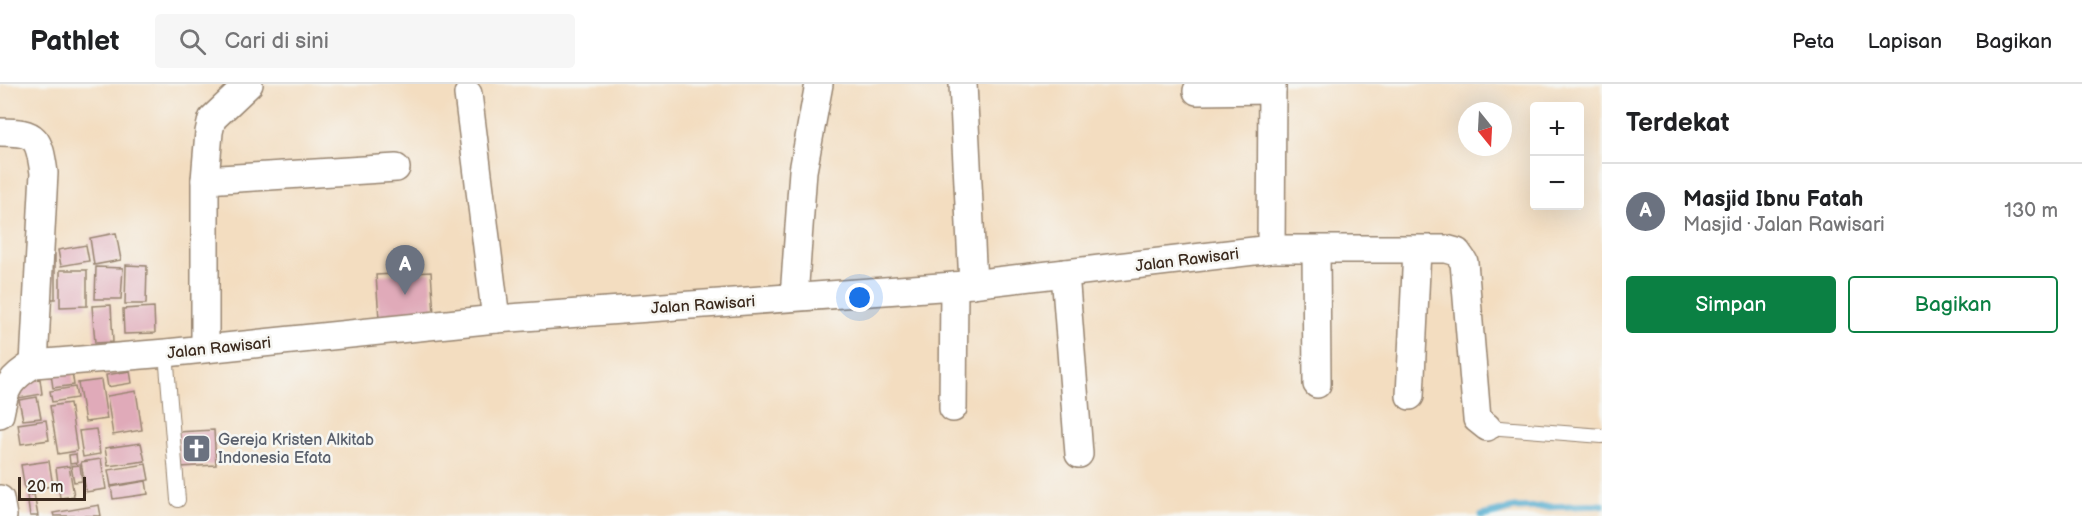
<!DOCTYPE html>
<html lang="id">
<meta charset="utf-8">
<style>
body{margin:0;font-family:"Balsamiq Sans",sans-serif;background:#f6f6f6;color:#202124}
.controls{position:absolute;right:18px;top:18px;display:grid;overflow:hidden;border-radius:6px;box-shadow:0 6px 24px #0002}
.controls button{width:54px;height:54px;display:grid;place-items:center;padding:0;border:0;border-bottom:2px solid #e0e0e0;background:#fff;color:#202124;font:30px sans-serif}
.compass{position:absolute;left:1458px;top:18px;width:54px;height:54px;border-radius:50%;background:#fff;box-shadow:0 6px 24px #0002;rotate:162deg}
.scale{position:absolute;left:18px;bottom:15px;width:68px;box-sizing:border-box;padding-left:6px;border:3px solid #3b2a1e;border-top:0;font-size:16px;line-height:21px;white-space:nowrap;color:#3b2a1e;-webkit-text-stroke:4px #f6f6f2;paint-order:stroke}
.you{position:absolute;left:860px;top:214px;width:21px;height:21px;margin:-15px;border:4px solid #fff;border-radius:50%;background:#1a73e8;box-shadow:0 0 0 9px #1a73e833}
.badge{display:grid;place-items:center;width:39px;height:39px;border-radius:50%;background:#0b8043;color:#fff;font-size:20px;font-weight:700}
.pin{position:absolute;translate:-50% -50px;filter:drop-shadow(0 2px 3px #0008)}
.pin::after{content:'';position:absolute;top:32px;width:21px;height:18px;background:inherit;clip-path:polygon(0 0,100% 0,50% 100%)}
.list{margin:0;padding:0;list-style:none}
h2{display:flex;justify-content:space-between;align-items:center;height:78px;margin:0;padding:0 24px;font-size:26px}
h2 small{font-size:20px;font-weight:400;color:#757577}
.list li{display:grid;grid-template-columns:39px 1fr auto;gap:18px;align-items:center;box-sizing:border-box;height:96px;padding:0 24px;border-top:2px solid #e0e0e0}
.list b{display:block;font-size:22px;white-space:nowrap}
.list p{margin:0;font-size:20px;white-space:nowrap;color:#757577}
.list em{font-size:20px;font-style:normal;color:#757577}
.actions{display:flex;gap:12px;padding:18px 24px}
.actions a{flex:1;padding:14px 0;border:2px solid #0b8043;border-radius:6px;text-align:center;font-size:21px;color:#0b8043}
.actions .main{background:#0b8043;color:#fff}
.icon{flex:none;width:33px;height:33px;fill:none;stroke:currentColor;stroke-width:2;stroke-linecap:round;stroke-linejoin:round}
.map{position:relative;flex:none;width:1602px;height:432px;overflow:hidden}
header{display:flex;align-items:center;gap:36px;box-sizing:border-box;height:84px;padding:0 30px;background:#fff;border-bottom:2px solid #e0e0e0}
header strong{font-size:28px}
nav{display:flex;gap:33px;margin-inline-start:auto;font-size:21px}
.search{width:420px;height:54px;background:#f6f6f6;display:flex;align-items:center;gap:15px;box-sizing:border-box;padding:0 21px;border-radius:6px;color:#757577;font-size:22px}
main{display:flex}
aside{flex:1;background:#fff}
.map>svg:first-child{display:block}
</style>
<header>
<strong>Pathlet</strong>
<div class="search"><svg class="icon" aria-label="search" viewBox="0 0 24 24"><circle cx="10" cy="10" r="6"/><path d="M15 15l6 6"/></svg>Cari di sini</div>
<nav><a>Peta</a><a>Lapisan</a><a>Bagikan</a></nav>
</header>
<main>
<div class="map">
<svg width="1602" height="432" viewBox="0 0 1602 432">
<rect width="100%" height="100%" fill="#f6f6f2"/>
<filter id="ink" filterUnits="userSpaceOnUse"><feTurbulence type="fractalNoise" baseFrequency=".0167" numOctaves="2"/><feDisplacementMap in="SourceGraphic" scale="12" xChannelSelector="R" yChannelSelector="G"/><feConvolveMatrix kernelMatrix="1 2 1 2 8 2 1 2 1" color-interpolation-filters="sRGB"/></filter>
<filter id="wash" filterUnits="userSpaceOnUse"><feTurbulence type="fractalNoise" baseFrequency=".008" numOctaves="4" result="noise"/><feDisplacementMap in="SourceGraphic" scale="24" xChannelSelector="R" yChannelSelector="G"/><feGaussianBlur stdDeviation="1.35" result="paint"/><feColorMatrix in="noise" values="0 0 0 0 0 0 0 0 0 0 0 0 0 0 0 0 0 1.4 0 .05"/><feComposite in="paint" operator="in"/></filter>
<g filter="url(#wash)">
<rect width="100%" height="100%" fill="#f3ddc0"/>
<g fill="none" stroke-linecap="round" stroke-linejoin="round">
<!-- stream -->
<polyline stroke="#51accf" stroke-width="7" points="1482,432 1514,424 1602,421"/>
</g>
<g id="blocks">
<!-- building -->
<g fill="#e0aab9">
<polygon points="116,149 121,176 94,181 90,154"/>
<polygon points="86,161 89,177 61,182 58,166"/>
<polygon points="42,169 55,170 55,215 42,215"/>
<polygon points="126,181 147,182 146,220 125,220"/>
<polygon points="96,183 123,184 121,215 95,215"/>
<polygon points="60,186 87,186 87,222 60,223"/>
<polygon points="431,188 434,230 379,235 376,191"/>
<polygon points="111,221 113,258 95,259 92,222"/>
<polygon points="154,223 155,249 124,250 123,225"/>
<polygon points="72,287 74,301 53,304 51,290"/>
<polygon points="130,287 132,299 108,303 106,291"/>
<polygon points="40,295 42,310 19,314 16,298"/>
<polygon points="101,296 107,335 85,338 78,299"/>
<polygon points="75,303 77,314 52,318 50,307"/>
<polygon points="136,307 142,346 113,351 107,312"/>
<polygon points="37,313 41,334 23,336 19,316"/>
<polygon points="70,319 77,367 58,370 50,322"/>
<polygon points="46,336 49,356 21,360 18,340"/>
<polygon points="96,345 100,370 83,373 79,347"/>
<polygon points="214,346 216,381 180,383 177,348"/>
<polygon points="141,359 145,377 108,382 105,364"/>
<polygon points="76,370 77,379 70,380 69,371"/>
<polygon points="101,375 106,405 86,408 81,378"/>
<polygon points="49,377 53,402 25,406 21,381"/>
<polygon points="146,380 149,396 111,402 108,386"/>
<polygon points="80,381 82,397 74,398 71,382"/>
<polygon points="69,382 74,412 60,414 56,384"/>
<polygon points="146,397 148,410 113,415 111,403"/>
<polygon points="34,410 38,432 30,432 27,412"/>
<polygon points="99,421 101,432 54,432 53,429"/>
</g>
</g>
</g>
<g filter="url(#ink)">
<use href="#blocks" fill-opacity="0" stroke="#97846f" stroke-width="1.5"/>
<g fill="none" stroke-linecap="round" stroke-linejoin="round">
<defs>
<g id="service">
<polyline points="166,269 178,416"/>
<polyline points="1487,343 1602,352"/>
</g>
<g id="minor">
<polyline points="963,0 973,200"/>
<polyline points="1197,7 1272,6"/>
<polyline points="468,10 496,235"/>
<path d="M0,48C37,48 39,54 44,89L34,280"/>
<polyline points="205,96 396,84"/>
<polyline points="1271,165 1446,165 1457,168 1464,178 1477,335 1487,343"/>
<polyline points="1316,166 1317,300"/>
<polyline points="1065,189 1079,370"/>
<polyline points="794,213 803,87 819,0"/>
<polyline points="205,264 205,96 209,48 212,35 249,0"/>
<polyline points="1410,312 1417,166"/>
<polyline points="953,324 954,202"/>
<path d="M0,330C5,303 10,294 34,280L166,269L496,235L954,202L1271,165L1272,0"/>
<polyline points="0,415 3,432"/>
</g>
</defs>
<!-- service casing -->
<use href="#service" stroke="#97846f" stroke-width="16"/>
<!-- minor casing -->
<use href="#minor" stroke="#97846f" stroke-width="30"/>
<!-- service -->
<use href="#service" stroke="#fff" stroke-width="14"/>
<!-- minor -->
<use href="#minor" stroke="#fff" stroke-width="27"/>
</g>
</g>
<!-- icons -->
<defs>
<symbol id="church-square" viewBox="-11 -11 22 22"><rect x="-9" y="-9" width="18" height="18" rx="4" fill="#6b7280" stroke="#f6f6f2"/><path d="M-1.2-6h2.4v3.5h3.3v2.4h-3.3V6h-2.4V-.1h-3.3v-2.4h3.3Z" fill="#fff"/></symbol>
</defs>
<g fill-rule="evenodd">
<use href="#church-square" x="180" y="348" width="33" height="33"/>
</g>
<g text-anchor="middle" stroke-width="5" stroke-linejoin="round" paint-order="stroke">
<!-- street labels -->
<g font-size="16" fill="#3b2a1e" stroke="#f6f6f2">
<text transform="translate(1187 175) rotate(-7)" y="6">Jalan Rawisari</text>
<text transform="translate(703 220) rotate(-4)" y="6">Jalan Rawisari</text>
<text transform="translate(219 263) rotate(-6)" y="6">Jalan Rawisari</text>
</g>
<!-- worship labels -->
<g font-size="16" fill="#5b616d" stroke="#f6f6f2" text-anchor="start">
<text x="218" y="361">Gereja Kristen Alkitab<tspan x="218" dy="18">Indonesia Efata</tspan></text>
</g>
</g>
</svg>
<div class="controls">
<button>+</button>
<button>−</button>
</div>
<svg class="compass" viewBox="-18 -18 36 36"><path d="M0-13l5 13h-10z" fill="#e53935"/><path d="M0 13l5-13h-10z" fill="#757577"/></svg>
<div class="scale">20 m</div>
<div class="you"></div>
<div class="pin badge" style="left:405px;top:211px;background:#6b7280">A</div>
</div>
<aside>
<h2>Terdekat<small></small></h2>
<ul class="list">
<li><span class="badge" style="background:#6b7280">A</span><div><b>Masjid Ibnu Fatah</b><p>Masjid · Jalan Rawisari</p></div><em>130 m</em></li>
</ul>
<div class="actions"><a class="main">Simpan</a><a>Bagikan</a></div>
</aside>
</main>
